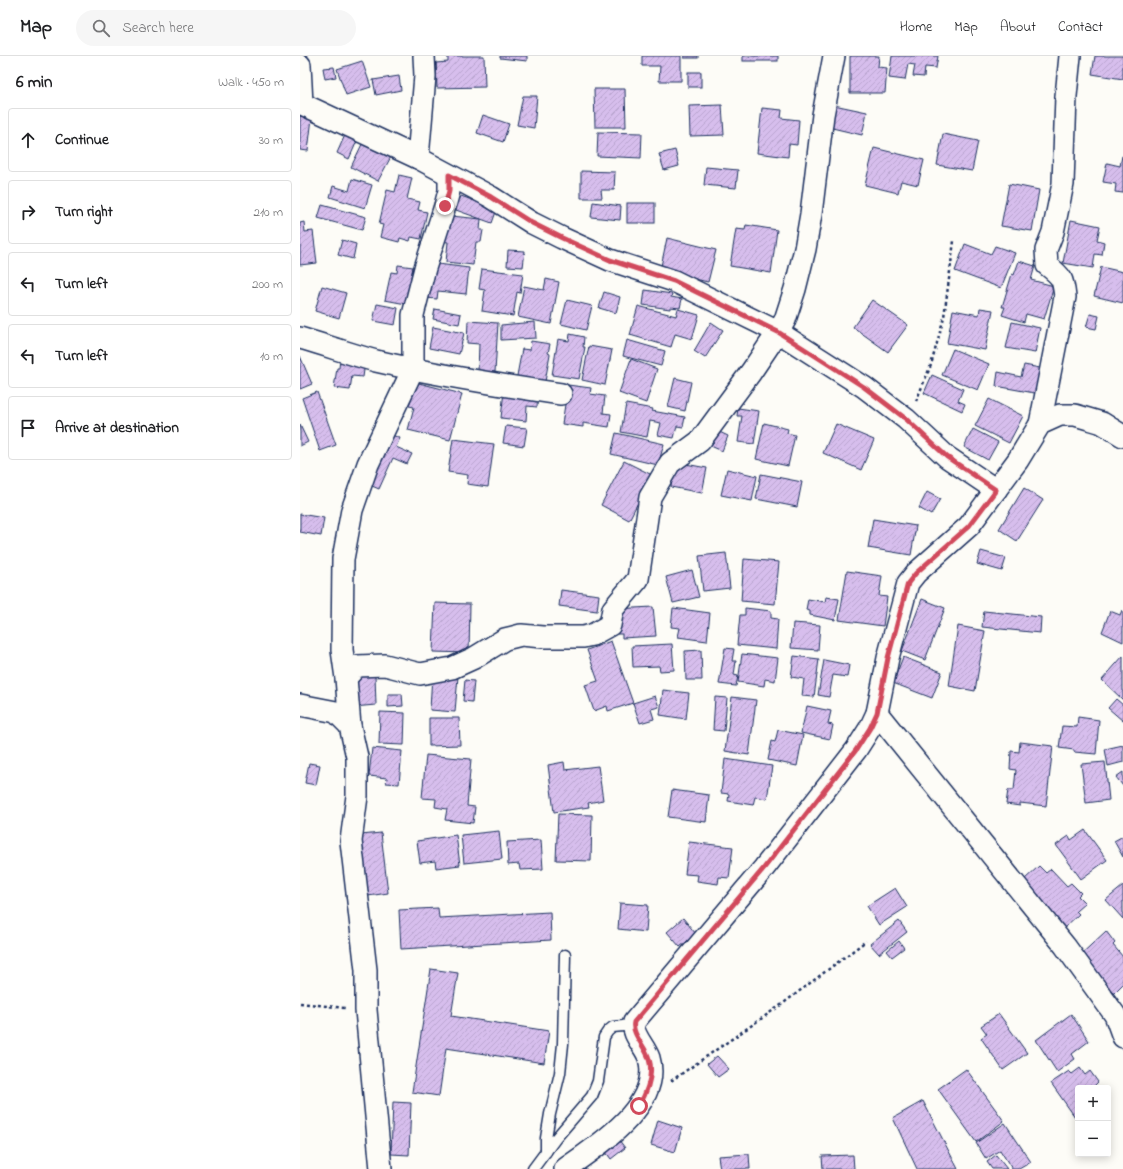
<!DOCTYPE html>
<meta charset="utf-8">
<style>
body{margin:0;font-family:"Indie Flower",sans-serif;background:#f6f6f6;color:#202124}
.controls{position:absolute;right:12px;bottom:12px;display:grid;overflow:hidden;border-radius:4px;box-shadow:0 2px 10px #0003}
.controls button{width:36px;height:36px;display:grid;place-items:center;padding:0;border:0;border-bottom:1px solid #e0e0e0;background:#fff;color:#202124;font:20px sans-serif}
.stop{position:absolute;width:12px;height:12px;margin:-9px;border:3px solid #d1495b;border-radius:50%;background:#fff}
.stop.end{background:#d1495b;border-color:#fff;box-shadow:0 1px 4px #0008}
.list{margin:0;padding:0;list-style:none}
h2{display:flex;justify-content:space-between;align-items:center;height:52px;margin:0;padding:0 16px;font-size:17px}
h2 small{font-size:13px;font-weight:400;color:#757577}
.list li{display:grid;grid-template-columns:26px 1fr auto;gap:12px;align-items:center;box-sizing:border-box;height:64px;margin:0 8px 8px;padding:0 8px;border:1px solid #e0e0e0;border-radius:4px}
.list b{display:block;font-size:15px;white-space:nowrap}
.list em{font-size:13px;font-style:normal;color:#757577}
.icon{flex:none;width:22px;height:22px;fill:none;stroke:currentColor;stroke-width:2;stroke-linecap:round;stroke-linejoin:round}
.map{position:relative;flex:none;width:823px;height:1113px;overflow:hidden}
header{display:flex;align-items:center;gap:24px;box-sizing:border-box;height:56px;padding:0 20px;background:#fff;border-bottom:1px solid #e0e0e0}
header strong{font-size:19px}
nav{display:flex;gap:22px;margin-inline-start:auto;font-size:14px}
.search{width:280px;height:36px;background:#f6f6f6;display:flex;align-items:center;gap:10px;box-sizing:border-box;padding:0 14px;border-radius:22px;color:#757577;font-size:15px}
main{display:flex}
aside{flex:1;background:#fff}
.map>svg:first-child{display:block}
</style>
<header>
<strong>Map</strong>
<div class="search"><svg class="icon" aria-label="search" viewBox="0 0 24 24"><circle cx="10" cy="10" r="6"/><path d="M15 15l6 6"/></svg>Search here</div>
<nav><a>Home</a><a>Map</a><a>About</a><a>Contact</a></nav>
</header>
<main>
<aside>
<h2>6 min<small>Walk · 450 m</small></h2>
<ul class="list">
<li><svg class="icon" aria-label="ahead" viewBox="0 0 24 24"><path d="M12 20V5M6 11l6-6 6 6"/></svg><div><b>Continue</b></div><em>30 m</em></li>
<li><svg class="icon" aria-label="right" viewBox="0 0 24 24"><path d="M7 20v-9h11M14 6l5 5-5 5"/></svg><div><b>Turn right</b></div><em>210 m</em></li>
<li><svg class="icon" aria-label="left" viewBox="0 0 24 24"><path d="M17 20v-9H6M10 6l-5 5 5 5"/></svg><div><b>Turn left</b></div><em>200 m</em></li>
<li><svg class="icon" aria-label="left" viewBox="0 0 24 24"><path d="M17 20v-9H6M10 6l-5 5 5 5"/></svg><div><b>Turn left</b></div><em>10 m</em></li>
<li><svg class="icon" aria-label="arrive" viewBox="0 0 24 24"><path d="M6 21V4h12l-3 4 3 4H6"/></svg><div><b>Arrive at destination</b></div></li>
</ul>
</aside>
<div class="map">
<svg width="823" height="1113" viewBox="0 0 823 1113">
<defs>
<pattern id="building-hatch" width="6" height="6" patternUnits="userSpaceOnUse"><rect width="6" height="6" fill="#d7beed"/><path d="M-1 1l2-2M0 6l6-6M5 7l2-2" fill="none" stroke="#b8a4ce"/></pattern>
</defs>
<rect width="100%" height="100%" fill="#fdfcf7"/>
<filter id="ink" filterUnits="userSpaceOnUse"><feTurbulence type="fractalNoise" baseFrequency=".025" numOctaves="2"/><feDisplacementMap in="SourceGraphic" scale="8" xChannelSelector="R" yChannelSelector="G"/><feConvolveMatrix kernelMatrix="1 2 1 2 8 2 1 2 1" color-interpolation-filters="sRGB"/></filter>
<g filter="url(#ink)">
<!-- building -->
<g fill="url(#building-hatch)" stroke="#1b2f5e">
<polygon points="148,0 184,0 185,31 137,32 136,7 148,6"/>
<polygon points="200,0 227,0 227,5 200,2"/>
<polygon points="342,0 381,0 381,25 359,25 360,10 342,10"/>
<rect x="384" y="0" width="14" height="2"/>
<rect x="443" y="0" width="35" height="5"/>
<polygon points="550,0 579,0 578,11 587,12 585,37 550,37"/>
<polygon points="592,0 638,0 636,12 625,11 624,21 613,20 615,9 608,8 605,24 589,22"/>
<polygon points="795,0 823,0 823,23 792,18"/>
<polygon points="62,5 71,31 46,39 37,13"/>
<polygon points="34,11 36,21 25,23 23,12"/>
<rect x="388" y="16" width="13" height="15"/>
<polygon points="99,20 101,34 76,39 73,24"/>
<polygon points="294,33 325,33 326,71 295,71"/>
<polygon points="223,40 237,40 234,72 217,69"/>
<polygon points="422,49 424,79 390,80 389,50"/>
<polygon points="534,49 567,56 562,79 528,71"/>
<polygon points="462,52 482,54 481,62 499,64 497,89 489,88 488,101 457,97"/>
<polygon points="183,59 209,68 203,86 177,77"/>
<polygon points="0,60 12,62 8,95 0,94"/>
<polygon points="298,76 342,77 341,102 297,100"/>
<polygon points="643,78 678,85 672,115 637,109"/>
<polygon points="45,79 57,85 49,103 37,97"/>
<polygon points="65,82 93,97 78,125 51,111"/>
<polygon points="574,92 624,104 618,129 601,125 598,137 565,129"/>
<polygon points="375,94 379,110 364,114 359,98"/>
<polygon points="822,100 823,100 823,137 815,136 816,128 803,126 807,107 820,110"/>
<polygon points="406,111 438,114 436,132 404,129"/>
<polygon points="281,115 315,116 314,134 301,134 302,142 281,142"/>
<polygon points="99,119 112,122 107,143 120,146 118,154 127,156 121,183 111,181 110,185 100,182 99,186 80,181 83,169 79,168 87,134 95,136"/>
<polygon points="52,123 72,129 65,152 30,141 33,130 49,135"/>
<polygon points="709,128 739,134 732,175 701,170"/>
<polygon points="161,140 197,153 192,167 156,154"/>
<polygon points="293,146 321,150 320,164 291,161"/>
<rect x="327" y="147" width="28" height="20"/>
<polygon points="22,149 66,161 62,174 18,162"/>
<polygon points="151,160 181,163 180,174 183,174 181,186 176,186 173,209 146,206 148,186 139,185"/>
<polygon points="771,164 800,170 797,184 804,186 802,199 795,198 793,212 763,207"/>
<polygon points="4,166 5,176 13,175 17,207 0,209 0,167"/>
<polygon points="446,169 477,174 471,217 430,210 436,173 445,174"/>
<polygon points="367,182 416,194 408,226 360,215"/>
<polygon points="42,184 56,188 53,203 38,199"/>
<polygon points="665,188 691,198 695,190 715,197 701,232 655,215"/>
<polygon points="208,194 225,195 223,211 207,210"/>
<polygon points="719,205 735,210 731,224 754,230 744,263 726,258 724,266 702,259 705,251 702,251 712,218 714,219"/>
<polygon points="130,207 169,212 166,238 138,235 137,243 126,242"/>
<polygon points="98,209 113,211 106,248 85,244 91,216 97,217"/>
<polygon points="801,211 823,216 823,247 794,240"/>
<polygon points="182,213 223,218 220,237 217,236 213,260 182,255 185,234 179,233"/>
<polygon points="246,223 259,226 251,268 218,261 224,230 244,234"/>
<polygon points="22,230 46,237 39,262 15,255"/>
<polygon points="345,234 372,238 371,241 382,243 380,252 370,251 370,253 343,249"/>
<polygon points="304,236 320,241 316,257 299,252"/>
<polygon points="267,244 292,250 286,274 261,268"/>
<polygon points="572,244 608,269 588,296 553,271"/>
<polygon points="77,248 98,252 95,269 73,265"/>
<polygon points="338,250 376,260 378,253 399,259 392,283 375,278 371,291 330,279"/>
<polygon points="680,252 693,254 685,294 647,287 653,254 679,259"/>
<polygon points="135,253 161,258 159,268 133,263"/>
<polygon points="790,258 799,260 796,273 786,271"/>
<polygon points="168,265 198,267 195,316 178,315 179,288 167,287"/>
<polygon points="235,266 236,282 201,284 201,269"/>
<polygon points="411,266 423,274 405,302 394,295"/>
<polygon points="712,266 740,272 735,297 706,292"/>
<polygon points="133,271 164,277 159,298 129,292"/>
<polygon points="270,278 284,281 283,291 285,291 279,323 252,319 258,283 269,285"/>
<polygon points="327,284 365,295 361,310 323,300"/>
<polygon points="231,285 250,288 248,297 250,298 244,331 216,325 222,293 230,294"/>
<polygon points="289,290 312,294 305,329 282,324"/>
<polygon points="653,293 689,308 678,334 642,319"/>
<polygon points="0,300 12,328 0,333"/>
<polygon points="40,303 65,307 63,321 52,320 50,334 34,332 37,312 39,312"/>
<polygon points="331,303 357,313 346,347 319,337"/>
<polygon points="724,309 756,315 751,340 696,330 698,316 721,321"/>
<polygon points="632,319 663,333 658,345 665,348 662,355 624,337"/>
<polygon points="375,322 391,326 385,355 368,351"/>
<polygon points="115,326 162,338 150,384 108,374 114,351 109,350"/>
<polygon points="268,329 291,332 290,338 305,340 303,357 311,358 309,371 283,367 283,371 262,368"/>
<polygon points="204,335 238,338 237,351 227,350 226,365 201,362"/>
<polygon points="17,336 36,389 20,395 2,342"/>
<polygon points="689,343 723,360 709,387 675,370"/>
<polygon points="326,348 353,353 352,355 385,361 383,371 377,370 374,382 358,379 361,367 350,365 347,381 321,376"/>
<polygon points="438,352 459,355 454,388 438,386 442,360 437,360"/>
<polygon points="464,367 488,373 487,377 495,379 488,410 456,403"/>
<polygon points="536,368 574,384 561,414 523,397"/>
<polygon points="0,369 8,386 0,390"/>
<polygon points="206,370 227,372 224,390 203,387"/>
<polygon points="411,372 428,380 422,395 404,387"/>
<polygon points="673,373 698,386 688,404 664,391"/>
<polygon points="86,377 100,382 96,391 112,398 107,408 93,402 79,433 65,427"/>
<polygon points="316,377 364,388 358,409 311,398"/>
<polygon points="153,383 194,388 188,431 167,428 168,419 148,416"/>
<polygon points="324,405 352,419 329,464 301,449"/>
<polygon points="375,406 407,412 402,437 371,431"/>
<polygon points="427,413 457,420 452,445 421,439"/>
<polygon points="461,418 502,426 497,451 456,443"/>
<polygon points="724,432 743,444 717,485 699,473"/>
<polygon points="627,436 640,443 631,459 619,452"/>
<polygon points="0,458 24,462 21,480 0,476"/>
<polygon points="573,463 616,470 611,499 568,492"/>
<polygon points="681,495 706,502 702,515 677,508"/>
<polygon points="426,497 430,532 403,535 399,500"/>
<polygon points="444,503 479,506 475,548 441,545"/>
<polygon points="392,514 399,541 373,547 366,521"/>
<polygon points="547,515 582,520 579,540 587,541 583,570 539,564"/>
<polygon points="261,534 299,539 297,555 259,550"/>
<polygon points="526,541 539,543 535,564 510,559 510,555 506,554 508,543 525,546"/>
<polygon points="622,543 645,552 625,604 602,595"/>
<polygon points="135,547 170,548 169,597 133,596"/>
<polygon points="353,551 356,580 322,582 322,578 317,578 315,553"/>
<polygon points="373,552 410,557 407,585 378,581 380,572 371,571"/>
<polygon points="445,552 471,555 471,562 478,563 476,593 437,589 440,559 445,559"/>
<polygon points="822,554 823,555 823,586 802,576 810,555 820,559"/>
<polygon points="684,555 741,561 740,577 682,571"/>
<polygon points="493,567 520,569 518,594 491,592"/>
<polygon points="658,570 685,575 675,635 649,630"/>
<polygon points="311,585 333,647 308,655 307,650 294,655 285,629 298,625 287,594"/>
<polygon points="372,588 374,614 360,615 359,610 333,611 332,590"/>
<polygon points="425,592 434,593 432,605 436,605 434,619 438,620 436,630 419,628"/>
<polygon points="401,594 402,624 386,624 385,595"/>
<polygon points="442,598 478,602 475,625 465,623 464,630 438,626"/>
<polygon points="494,600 519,603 514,641 502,640 504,623 491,621"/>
<polygon points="823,600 823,644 802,624"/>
<polygon points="603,601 642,616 632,642 593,627"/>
<polygon points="524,604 549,609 547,621 533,619 529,641 518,639"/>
<polygon points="132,618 158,620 155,656 130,654"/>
<polygon points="75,620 76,649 53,651 51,621"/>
<polygon points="165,624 174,625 172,646 163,645"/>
<polygon points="363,634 389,637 386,663 360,659"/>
<polygon points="88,638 102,638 103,650 88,651"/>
<polygon points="355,640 359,651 351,653 354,663 340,667 333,647"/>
<polygon points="415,641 427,642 424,675 413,674"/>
<polygon points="432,641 456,644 449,699 425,695"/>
<polygon points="816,643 823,649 823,665 808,652"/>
<polygon points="507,650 531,655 528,668 533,669 530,683 501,677"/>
<polygon points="80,656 105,657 104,689 79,688"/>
<polygon points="778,661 799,664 796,698 774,696 774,694 759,692 762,670 777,671"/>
<polygon points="129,662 159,662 160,689 129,690"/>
<polygon points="478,674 503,679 497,710 468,704 472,685 475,686"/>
<polygon points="720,686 753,690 746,750 720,747 720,750 706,748 708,734 714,734 716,714 710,713 711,695 719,696"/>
<polygon points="823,689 823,706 808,710 805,693"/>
<polygon points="72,692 102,695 99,728 86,727 87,722 69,720"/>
<polygon points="126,699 171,703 167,750 175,751 173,767 145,764 147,753 135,751 136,743 122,742"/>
<polygon points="425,703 472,710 467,743 455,741 453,749 428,745 429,738 421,737"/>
<polygon points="264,706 265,714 298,710 303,744 288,747 289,751 254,756 248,709"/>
<polygon points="805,706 809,744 786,747 781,708"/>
<polygon points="9,707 20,709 16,729 5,727"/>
<polygon points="823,716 823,730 816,721"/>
<polygon points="372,734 409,739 406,766 368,761"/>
<polygon points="258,758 292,759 291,805 256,804"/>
<polygon points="785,774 807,804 781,823 756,789 769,780 771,784"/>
<polygon points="199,775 202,803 164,807 161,779"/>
<polygon points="81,777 88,837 68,840 61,779"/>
<polygon points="156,779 160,809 136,812 135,805 120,807 117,785"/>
<polygon points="823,780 823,801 814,785"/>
<polygon points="241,784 243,813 220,814 219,808 208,809 207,786"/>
<polygon points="389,786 433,791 429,822 419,821 418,828 397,825 398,819 385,818"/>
<polygon points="739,810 746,817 751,813 767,830 771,827 781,837 778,840 785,847 776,855 779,858 764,872 724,824"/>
<polygon points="823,830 823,863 806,844"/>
<polygon points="595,832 607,851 579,869 567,850"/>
<polygon points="320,847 348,849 346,876 318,873"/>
<polygon points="138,852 139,862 250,856 251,884 101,893 99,854"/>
<polygon points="383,862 396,878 380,891 367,876"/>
<polygon points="599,865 607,876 579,898 570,888"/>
<polygon points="806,875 815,887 813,889 823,901 823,928 809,942 777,902"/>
<polygon points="599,885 604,892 592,901 587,895"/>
<polygon points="131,913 158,917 151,960 249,975 244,1007 146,992 139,1040 112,1036"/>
<polygon points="699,958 727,997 703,1014 681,982 687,978 681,970"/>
<polygon points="771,958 789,985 772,998 775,1003 757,1016 736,984"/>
<polygon points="417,1000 429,1013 418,1021 407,1008"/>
<polygon points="780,1012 785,1019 790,1015 798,1026 792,1032 778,1032 778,1058 775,1061 751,1027 769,1015 772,1018"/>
<polygon points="666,1013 704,1065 676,1086 638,1033"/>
<polygon points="623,1045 658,1113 617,1113 593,1062"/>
<polygon points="93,1046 111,1047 109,1099 91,1098"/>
<polygon points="358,1064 382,1072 375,1096 351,1089"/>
<polygon points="705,1067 731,1106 719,1113 712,1113 700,1094 686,1103 676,1087"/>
<polygon points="319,1084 325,1092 311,1103 305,1095"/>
<polygon points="449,1098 450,1113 420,1113 418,1100"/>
<polygon points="553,1099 554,1113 523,1113 522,1100"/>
<polygon points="696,1099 707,1113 692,1113 687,1106"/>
</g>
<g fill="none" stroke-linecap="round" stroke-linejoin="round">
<defs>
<g id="lane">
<polyline points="246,1096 246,1082 250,1058 260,1017 263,988 265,899"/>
<polyline points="233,1113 256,1082 292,1040 298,1025 304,981 308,975 313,971 333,969"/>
</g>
<g id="street">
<polyline points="0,9 2,48"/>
<polyline points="0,47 118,102 191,141 232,167 262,182 310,204 374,225 478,276 564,331 606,363 647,401 696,434"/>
<polyline points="118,102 125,20 124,0"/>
<path d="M0,282C25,289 50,298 76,305C137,319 199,329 261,338"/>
<path d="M740,368L765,241C763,222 762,221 747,209L746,194L753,176L763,128L766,40L770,0"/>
<polyline points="46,622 57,610 85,609 120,618 152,612 174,602 205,583 221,579 243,581 283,581 292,579 310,569 313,553 338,523 350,441 370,407 400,385 451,316 478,276 485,264 495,233 505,193 511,158 523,59 534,0"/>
<polyline points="0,649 36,656 50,670 57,701 57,740 51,785 66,914 66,954 81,1113"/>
<polyline points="577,657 765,890 815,959 823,981"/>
<polyline points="50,670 46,622 42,594 43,503 52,454 68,408 113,313 113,259 125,212 145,150 149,135 149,119"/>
<path d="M265,1113C297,1090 363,1049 349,1002C345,990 331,978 334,966L464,812L556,694L570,672L577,657L588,602L608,527L616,517L669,470L718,404L740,368L760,359H775L802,367L823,380"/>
</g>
</defs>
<!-- lane casing -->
<use href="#lane" stroke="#1b2f5e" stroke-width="13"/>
<!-- street casing -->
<use href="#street" stroke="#1b2f5e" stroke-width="24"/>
<!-- path -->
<g stroke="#1b2f5e" stroke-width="2.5" stroke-dasharray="3 3" stroke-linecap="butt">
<polyline points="616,345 631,309 644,261 654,185"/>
<polyline points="0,947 45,952"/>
<polyline points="371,1025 481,949 566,885"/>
</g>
<!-- lane -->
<use href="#lane" stroke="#fdfcf7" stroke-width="10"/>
<!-- street -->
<use href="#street" stroke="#fdfcf7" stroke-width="21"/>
</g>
</g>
<g fill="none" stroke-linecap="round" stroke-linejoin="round" filter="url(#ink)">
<!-- route -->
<path stroke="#d1495b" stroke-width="5" d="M145,150L149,135V119L191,141L232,167L262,182L310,204L374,225L478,276L564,331L606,363L647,401L696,434L669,470L616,517L608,527L588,602L577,657L570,672L556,694L464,812L334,966C331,978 346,991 349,1003C354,1019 347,1036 339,1050"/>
</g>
</svg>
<div class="controls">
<button>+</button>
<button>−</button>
</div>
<div class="stop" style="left:339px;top:1050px"></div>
<div class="stop end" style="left:145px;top:150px"></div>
</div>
</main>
